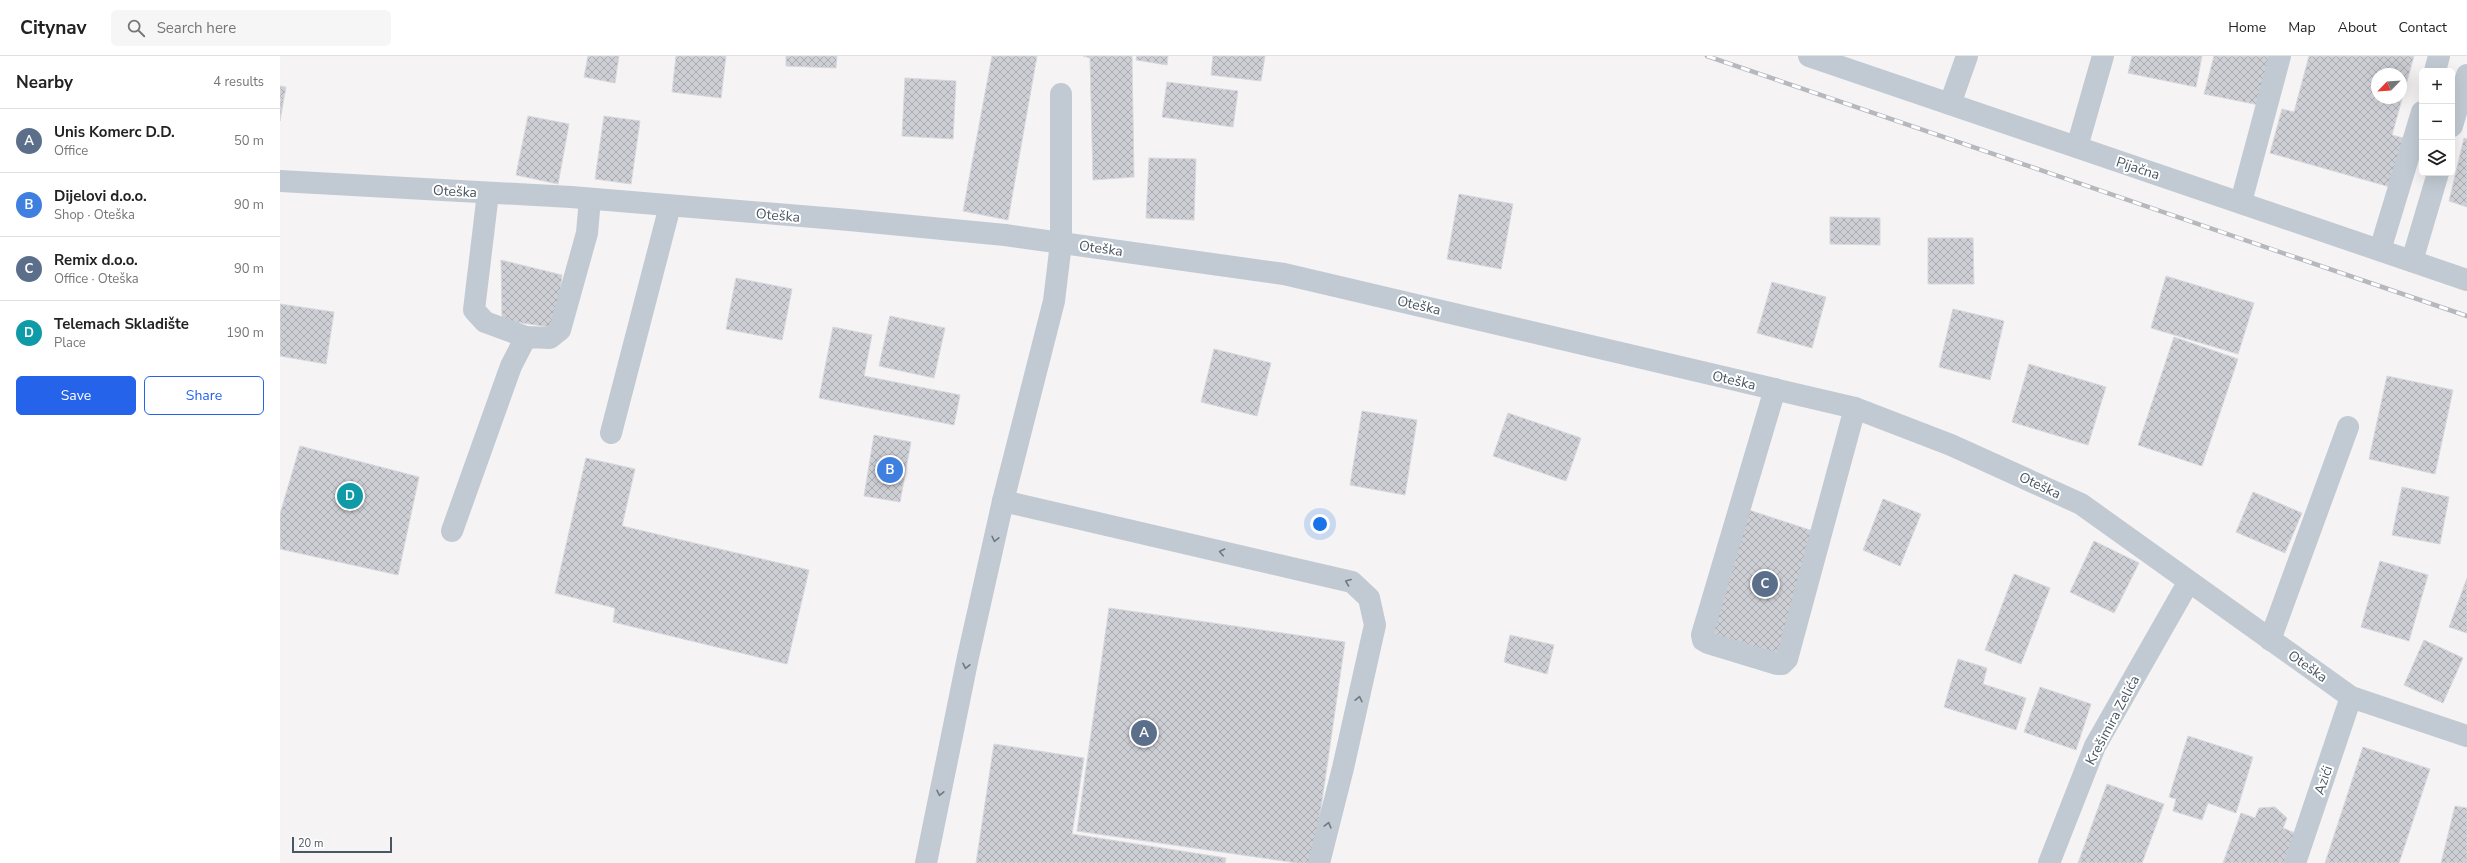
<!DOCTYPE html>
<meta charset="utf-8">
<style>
body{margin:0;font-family:"Nunito Sans",sans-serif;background:#f6f6f6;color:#222}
.controls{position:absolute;right:12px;top:12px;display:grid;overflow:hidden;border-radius:6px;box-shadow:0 4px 16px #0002}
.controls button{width:36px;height:36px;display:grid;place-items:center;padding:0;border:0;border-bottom:1px solid #e0e0e0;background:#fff;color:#222;font:20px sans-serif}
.compass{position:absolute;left:2091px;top:12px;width:36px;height:36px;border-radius:50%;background:#fff;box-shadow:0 4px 16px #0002;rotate:245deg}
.scale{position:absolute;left:12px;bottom:10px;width:100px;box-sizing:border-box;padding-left:4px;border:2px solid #4a5661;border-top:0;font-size:11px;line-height:14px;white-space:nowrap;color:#4a5661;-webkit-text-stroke:3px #fff;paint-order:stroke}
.you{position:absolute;left:1040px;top:468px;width:14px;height:14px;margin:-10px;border:3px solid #fff;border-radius:50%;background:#1a73e8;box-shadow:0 0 0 6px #1a73e833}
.badge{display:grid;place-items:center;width:26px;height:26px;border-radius:50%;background:#2563eb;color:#fff;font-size:13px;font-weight:700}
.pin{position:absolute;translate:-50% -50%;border:2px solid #fff;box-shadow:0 1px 4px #0006}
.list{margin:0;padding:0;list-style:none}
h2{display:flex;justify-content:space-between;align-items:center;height:52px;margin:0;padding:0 16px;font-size:17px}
h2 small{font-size:13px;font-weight:400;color:#767676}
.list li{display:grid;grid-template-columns:26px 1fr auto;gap:12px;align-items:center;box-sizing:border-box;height:64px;padding:0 16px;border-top:1px solid #e0e0e0}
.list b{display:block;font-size:15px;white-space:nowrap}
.list p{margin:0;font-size:13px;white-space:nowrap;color:#767676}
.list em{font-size:13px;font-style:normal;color:#767676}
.actions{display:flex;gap:8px;padding:12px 16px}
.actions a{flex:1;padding:9px 0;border:1px solid #2563eb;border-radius:6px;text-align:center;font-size:14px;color:#2563eb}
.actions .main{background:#2563eb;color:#fff}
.icon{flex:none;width:22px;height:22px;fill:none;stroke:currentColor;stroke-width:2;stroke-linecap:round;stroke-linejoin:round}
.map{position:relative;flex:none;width:2187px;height:807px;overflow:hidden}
header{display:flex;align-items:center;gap:24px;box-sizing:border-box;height:56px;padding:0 20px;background:#fff;border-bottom:1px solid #e0e0e0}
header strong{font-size:19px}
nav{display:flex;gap:22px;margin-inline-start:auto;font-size:14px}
.search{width:280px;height:36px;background:#f6f6f6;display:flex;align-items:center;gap:10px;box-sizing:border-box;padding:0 14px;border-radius:6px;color:#767676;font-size:15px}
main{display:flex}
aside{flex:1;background:#fff}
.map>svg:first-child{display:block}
</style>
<header>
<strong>Citynav</strong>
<div class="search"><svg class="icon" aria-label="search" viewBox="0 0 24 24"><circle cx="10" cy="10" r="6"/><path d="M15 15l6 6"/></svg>Search here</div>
<nav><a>Home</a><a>Map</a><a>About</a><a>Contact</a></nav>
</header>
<main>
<aside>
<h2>Nearby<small>4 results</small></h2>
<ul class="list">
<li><span class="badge" style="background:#5c6f8a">A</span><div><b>Unis Komerc D.D.</b><p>Office</p></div><em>50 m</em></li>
<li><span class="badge" style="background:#3f7fe0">B</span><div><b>Dijelovi d.o.o.</b><p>Shop · Oteška</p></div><em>90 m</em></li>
<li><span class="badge" style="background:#5c6f8a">C</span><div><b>Remix d.o.o.</b><p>Office · Oteška</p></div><em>90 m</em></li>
<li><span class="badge" style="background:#0f9aa8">D</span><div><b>Telemach Skladište</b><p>Place</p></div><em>190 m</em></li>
</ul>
<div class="actions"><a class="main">Save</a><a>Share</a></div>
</aside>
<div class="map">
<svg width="2187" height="807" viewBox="0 0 2187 807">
<defs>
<pattern id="building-cross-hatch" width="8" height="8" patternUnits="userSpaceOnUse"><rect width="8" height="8" fill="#cdcfd5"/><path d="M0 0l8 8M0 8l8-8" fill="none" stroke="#a8abb0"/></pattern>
</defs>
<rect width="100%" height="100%" fill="#f5f3f3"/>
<!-- building -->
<g fill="url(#building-cross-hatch)" stroke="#d7d9de" fill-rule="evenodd">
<polygon points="308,0 339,0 335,27 304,21"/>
<polygon points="396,0 446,0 441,42 392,36"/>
<polygon points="506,0 557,0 556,12 506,10"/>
<polygon points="712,0 757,0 728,164 683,155"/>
<polygon points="803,0 852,0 854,121 813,124 810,2"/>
<polygon points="857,0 888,0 887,9 856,4"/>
<polygon points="933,0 985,0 981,25 931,19"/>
<polygon points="1852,0 1922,0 1916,31 1848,17"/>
<polygon points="1934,0 1992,0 1979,49 1924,38"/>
<path d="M2029,0H2134L2112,79L2123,82L2110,131L1990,97L2002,53L2014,56ZM2097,18H2121V42H2097Z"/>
<polygon points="625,22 676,25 673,83 622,80"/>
<polygon points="887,26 958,35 953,71 882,61"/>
<polygon points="0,30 6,31 0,65"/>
<polygon points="248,60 289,68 278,128 236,119"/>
<polygon points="324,60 360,65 351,128 315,123"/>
<polygon points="2184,82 2187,83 2187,151 2169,145"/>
<polygon points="869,102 916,103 914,164 866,162"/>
<polygon points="1179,138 1233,148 1221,213 1167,203"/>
<polygon points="1550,161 1600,162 1600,189 1550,188"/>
<polygon points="1648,182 1693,182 1694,228 1648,228"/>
<polygon points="221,204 282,219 276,272 222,264"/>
<polygon points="1886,220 1974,247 1958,298 1871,272"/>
<polygon points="456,222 512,233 502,284 446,273"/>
<polygon points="1492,226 1546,241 1532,292 1477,277"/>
<polygon points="0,248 54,256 46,308 0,300"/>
<polygon points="1673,253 1724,265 1710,324 1659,311"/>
<polygon points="610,260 665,272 654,322 599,310"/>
<polygon points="553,271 592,279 584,320 680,339 674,369 539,342"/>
<polygon points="1894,281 1958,303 1922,410 1858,389"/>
<polygon points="934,293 991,307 977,360 921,346"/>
<polygon points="1749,308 1826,331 1808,389 1732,366"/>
<polygon points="2107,320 2173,334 2155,418 2089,403"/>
<polygon points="1082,355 1137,364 1125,439 1070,429"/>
<polygon points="1228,357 1301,382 1286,425 1213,400"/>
<polygon points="594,379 631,386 620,446 584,440"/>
<polygon points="20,390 139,421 118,519 0,493 0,458"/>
<polygon points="306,402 355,413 342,470 529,514 507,608 333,566 335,552 275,537"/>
<polygon points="2122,431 2169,441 2160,488 2112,479"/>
<polygon points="1973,436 2022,457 2005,497 1956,476"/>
<polygon points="1603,443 1641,458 1620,510 1583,494"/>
<polygon points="1469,454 1539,477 1500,602 1430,579"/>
<polygon points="1814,485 1859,507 1834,557 1790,536"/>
<polygon points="2100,505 2148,519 2129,585 2081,571"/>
<polygon points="1734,518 1770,532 1741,608 1705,594"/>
<polygon points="2187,522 2187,577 2169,571"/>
<polygon points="829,552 1065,586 1033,807 1017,807 797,775"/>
<polygon points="1230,579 1274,589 1267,618 1224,606"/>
<polygon points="2144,584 2183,602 2163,647 2124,629"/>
<polygon points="1678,603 1707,612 1703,628 1746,642 1736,674 1664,651"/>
<polygon points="1760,631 1811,648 1796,694 1744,676"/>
<polygon points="1908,680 1973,701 1956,757 1928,747 1922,764 1893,755 1896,743 1889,741"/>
<polygon points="714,688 804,702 792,778 946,802 945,807 696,807"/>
<polygon points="2083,691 2150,713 2119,807 2045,807"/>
<polygon points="1827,728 1884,748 1862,807 1798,807"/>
<polygon points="2175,750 2187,752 2187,807 2161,807"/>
<polygon points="1995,751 2007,762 2003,772 2015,777 2004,807 1943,807 1961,757 1975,762 1979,752"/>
</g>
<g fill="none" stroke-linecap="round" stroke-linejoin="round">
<!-- minor -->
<g stroke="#c1cad2" stroke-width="22">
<polyline points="1529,0 2187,224"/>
<polyline points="2155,15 2159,0"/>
<polyline points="1670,48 1687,0"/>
<polyline points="2172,70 2187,19"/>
<polyline points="1797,91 1823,0"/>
<polyline points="0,125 291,141 569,164 725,179 1004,218 1575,352 1671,389 1801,448 2071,641 2187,680"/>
<polyline points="208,137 194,254 205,266 246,281"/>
<polyline points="1961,146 2000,0"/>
<polyline points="2100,194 2142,56"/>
<polyline points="2132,205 2158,117"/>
<polyline points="1495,333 1422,579 1423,584 1428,587 1497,608 1502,608 1507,603 1575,352"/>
<polyline points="331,377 390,150"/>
<polyline points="723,445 1072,526 1089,542 1095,569 1063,712 1039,807"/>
<polyline points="172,475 231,310 246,281 270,282 280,274 307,177 310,143"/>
<polyline points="1990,584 2068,371"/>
<polyline points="646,807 688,601 723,445 774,245 781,187 781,38"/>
<polyline points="1769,807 1815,690 1908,527"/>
<polyline points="2015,807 2071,641"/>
</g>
<defs>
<polyline id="rail" points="1427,0 2187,260"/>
</defs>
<!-- rail casing -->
<use href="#rail" stroke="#b5b8bd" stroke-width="4.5"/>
<!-- rail -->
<use href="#rail" stroke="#fff" stroke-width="3" stroke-dasharray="9" stroke-linecap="butt"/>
</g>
<!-- one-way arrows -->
<defs><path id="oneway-chevron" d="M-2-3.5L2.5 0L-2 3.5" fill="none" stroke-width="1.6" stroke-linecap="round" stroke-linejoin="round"/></defs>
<g stroke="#6e7983">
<use href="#oneway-chevron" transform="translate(715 483) rotate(103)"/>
<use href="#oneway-chevron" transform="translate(942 496) rotate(-167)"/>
<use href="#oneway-chevron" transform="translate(1068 526) rotate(-159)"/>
<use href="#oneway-chevron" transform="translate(686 610) rotate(102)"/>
<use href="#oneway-chevron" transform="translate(1079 643) rotate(-77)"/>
<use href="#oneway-chevron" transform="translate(660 737) rotate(102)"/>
<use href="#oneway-chevron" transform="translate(1048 769) rotate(-75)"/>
</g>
<g text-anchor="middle" stroke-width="4" stroke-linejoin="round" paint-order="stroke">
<!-- street labels -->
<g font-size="14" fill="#4a5661" stroke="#fff">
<text transform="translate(1858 112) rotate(18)" y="5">Pijačna</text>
<text transform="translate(175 135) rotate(3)" y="5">Oteška</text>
<text transform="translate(498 159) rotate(5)" y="5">Oteška</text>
<text transform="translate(821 192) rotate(8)" y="5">Oteška</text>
<text transform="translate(1139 249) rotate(13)" y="5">Oteška</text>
<text transform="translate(1454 324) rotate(13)" y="5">Oteška</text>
<text transform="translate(1760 429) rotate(25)" y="5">Oteška</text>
<text transform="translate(2028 610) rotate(35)" y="5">Oteška</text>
<text transform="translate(1832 664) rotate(-62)" y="5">Krešimira Zelića</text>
<text transform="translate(2043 724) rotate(-71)" y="5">Azići</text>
</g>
</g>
</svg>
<div class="controls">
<button>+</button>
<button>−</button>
<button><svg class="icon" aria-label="layers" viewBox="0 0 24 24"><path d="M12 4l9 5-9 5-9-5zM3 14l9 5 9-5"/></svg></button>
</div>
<svg class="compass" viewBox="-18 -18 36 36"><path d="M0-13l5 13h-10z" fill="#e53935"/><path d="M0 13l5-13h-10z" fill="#767676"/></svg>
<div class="scale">20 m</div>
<div class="you"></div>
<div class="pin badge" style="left:864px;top:677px;background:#5c6f8a">A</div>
<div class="pin badge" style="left:610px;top:414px;background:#3f7fe0">B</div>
<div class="pin badge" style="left:1485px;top:528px;background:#5c6f8a">C</div>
<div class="pin badge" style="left:70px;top:440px;background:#0f9aa8">D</div>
</div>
</main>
